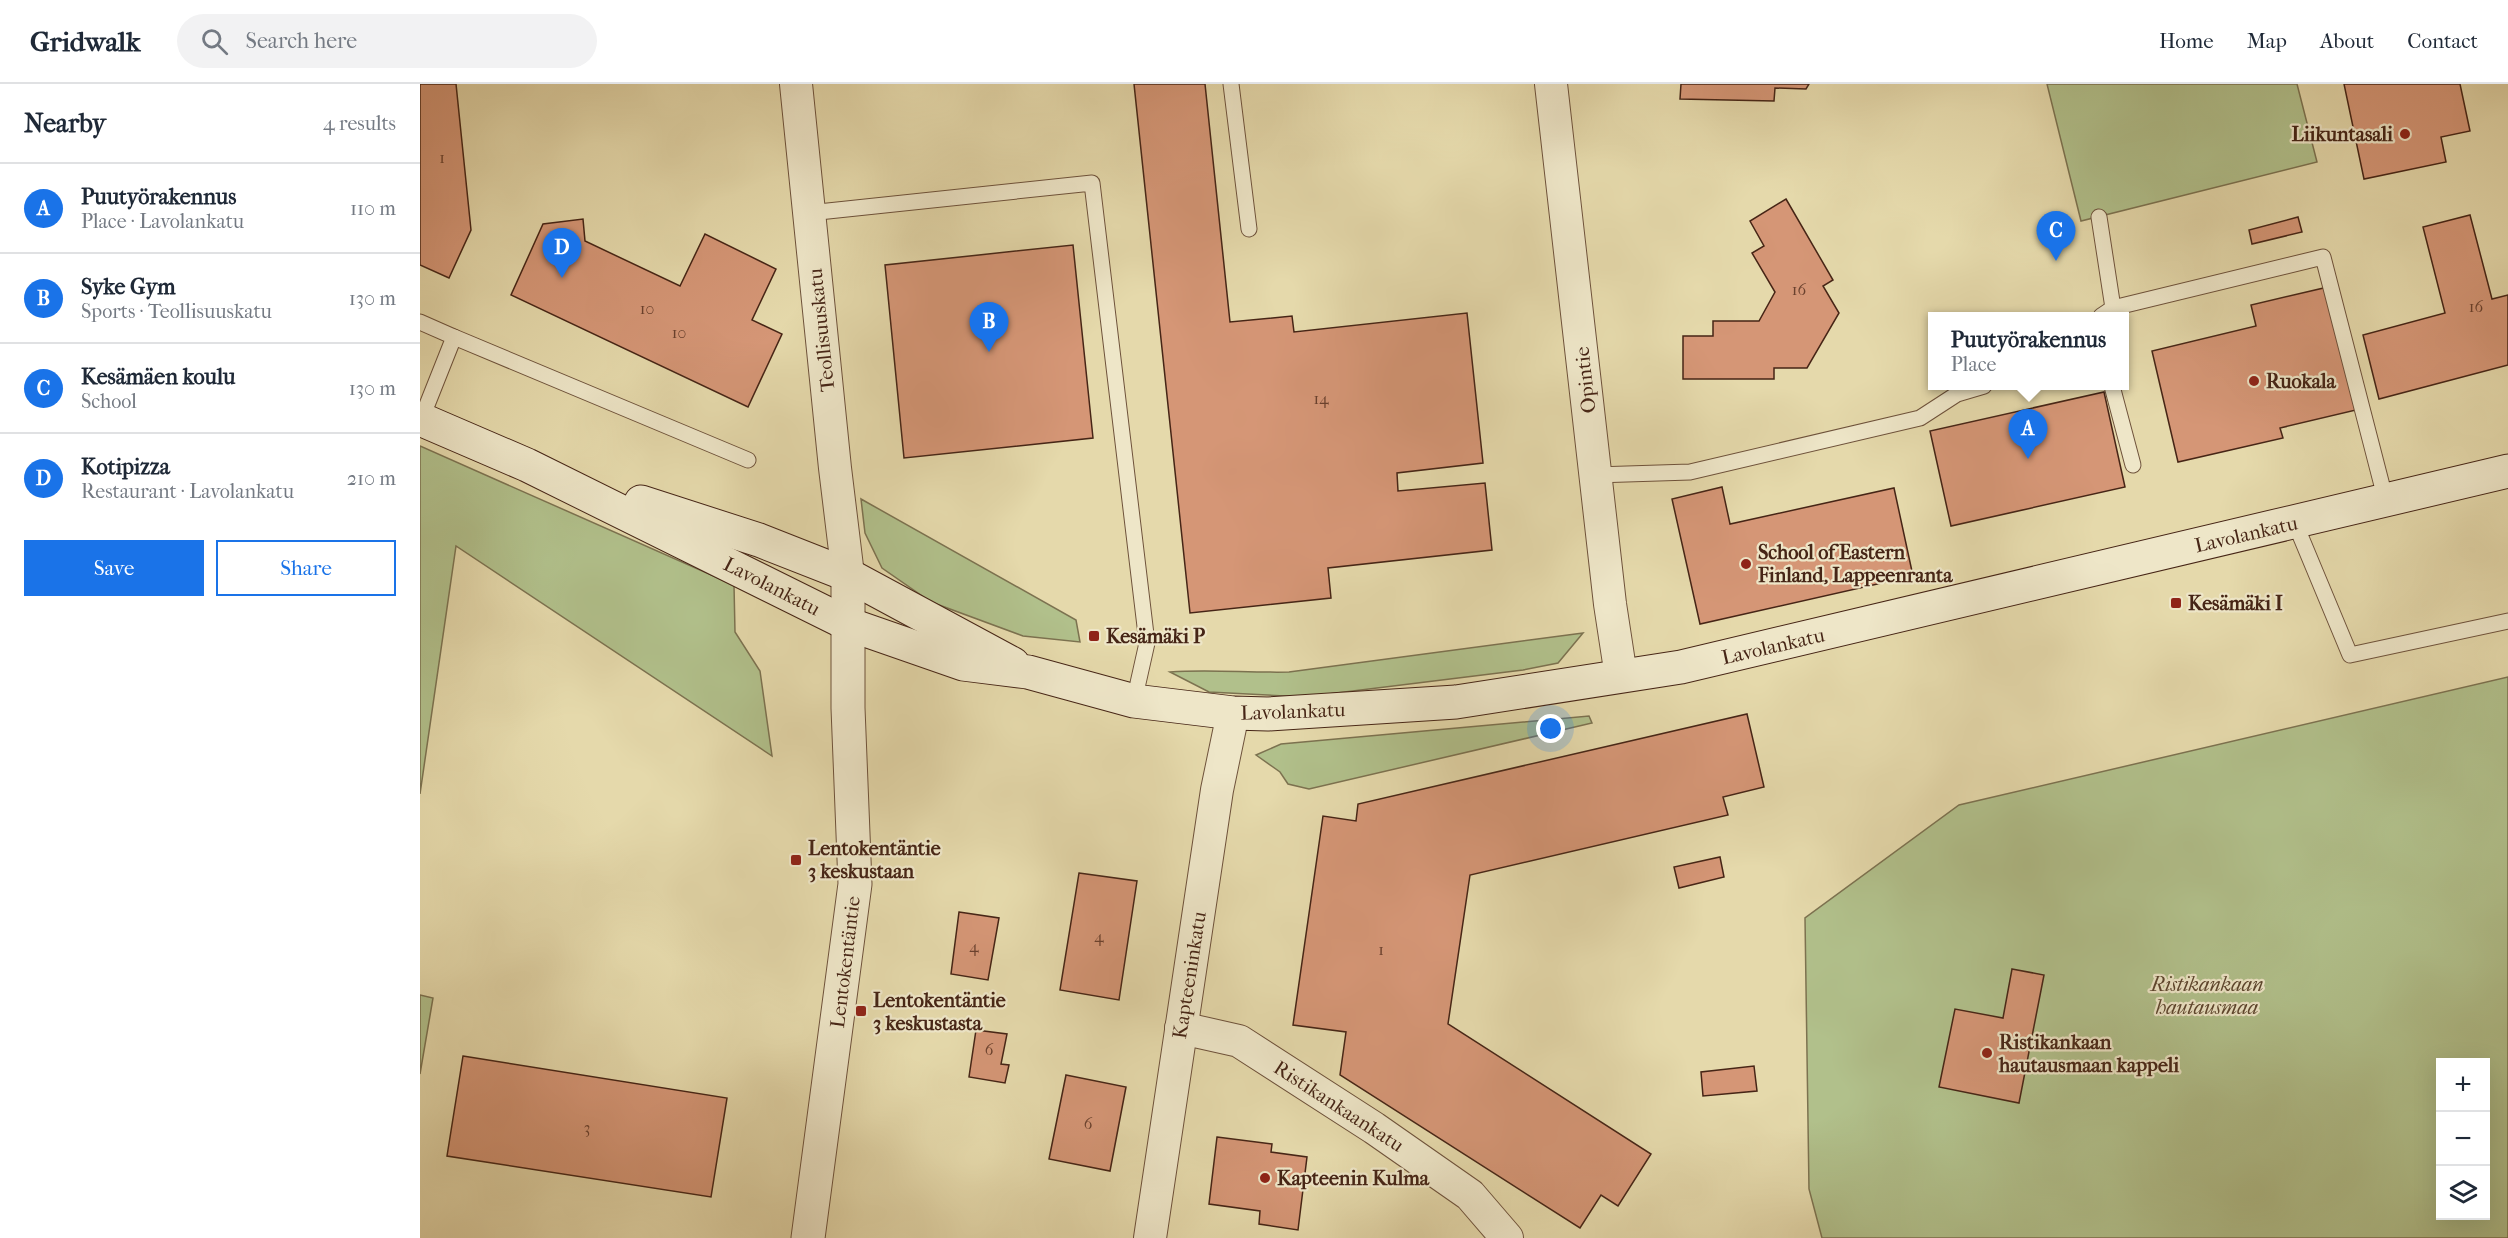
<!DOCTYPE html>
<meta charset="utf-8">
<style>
body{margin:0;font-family:"IM FELL French Canon",serif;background:#f2f2f3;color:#1f2937}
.controls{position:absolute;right:18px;bottom:18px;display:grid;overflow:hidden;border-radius:0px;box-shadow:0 6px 24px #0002}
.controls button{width:54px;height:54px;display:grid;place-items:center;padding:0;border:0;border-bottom:2px solid #e0e1e3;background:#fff;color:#1f2937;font:30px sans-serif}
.you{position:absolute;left:1131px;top:645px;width:21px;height:21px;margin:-15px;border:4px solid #fff;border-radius:50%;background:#1a73e8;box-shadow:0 0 0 9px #1a73e833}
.badge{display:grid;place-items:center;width:39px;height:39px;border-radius:50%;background:#1a73e8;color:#fff;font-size:20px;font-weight:700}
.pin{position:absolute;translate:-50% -50px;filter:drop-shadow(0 2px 3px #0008)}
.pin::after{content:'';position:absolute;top:32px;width:21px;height:18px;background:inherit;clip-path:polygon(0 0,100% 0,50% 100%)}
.popup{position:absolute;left:1508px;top:228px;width:201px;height:78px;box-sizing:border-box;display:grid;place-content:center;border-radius:0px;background:#fff;filter:drop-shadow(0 2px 4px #0005);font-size:20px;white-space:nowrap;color:#747a83}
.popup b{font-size:22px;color:#1f2937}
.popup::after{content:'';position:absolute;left:50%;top:100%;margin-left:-12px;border:12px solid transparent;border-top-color:#fff}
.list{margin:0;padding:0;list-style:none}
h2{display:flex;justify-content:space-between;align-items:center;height:78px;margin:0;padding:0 24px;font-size:26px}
h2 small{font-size:20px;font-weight:400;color:#747a83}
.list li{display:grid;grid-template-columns:39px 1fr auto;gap:18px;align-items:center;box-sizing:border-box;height:90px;padding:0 24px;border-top:2px solid #e0e1e3}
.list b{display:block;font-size:22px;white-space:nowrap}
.list p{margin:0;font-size:20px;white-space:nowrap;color:#747a83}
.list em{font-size:20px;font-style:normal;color:#747a83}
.actions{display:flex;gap:12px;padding:18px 24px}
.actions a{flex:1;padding:14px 0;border:2px solid #1a73e8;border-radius:0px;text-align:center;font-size:21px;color:#1a73e8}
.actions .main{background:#1a73e8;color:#fff}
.icon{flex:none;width:33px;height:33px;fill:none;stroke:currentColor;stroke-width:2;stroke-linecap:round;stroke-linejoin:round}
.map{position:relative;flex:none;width:2088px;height:1154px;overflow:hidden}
header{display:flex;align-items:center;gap:36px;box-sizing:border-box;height:84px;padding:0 30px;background:#fff;border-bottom:2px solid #e0e1e3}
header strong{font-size:28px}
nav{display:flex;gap:33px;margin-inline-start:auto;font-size:21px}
.search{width:420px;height:54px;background:#f2f2f3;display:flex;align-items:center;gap:15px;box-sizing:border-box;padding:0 21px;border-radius:33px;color:#747a83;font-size:22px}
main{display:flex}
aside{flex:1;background:#fff}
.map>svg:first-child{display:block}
</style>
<header>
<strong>Gridwalk</strong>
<div class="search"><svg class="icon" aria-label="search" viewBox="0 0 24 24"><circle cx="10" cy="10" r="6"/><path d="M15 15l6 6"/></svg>Search here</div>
<nav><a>Home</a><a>Map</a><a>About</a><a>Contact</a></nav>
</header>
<main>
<aside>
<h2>Nearby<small>4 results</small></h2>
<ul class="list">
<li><span class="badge">A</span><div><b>Puutyörakennus</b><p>Place · Lavolankatu</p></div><em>110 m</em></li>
<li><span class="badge">B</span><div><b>Syke Gym</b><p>Sports · Teollisuuskatu</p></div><em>130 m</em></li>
<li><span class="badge">C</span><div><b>Kesämäen koulu</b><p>School</p></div><em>130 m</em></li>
<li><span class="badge">D</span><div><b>Kotipizza</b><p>Restaurant · Lavolankatu</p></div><em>210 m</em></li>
</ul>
<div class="actions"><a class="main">Save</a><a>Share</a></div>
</aside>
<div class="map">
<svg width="2088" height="1154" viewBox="0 0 2088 1154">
<rect width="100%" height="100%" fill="#e5d9ab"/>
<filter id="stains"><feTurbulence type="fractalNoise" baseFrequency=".00333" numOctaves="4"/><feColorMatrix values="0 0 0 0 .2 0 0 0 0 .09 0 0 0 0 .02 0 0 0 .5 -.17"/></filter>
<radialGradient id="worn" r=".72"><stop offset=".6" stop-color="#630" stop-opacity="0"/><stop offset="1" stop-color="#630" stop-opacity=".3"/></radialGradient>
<!-- green -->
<g fill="#b1c08b" stroke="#7c7250" stroke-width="1.5" fill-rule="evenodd">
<polygon points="1627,0 1877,0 1897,78 1661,137"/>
<polygon points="0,362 314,501 315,548 340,587 352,672 36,462 0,710"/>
<polygon points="441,415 656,536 660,558 603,552 511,518 462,484 445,449"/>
<path d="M1163,549L1138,579L1103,586L884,613L789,608L750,588C789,585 829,589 869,588Z"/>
<path d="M2088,593V1154H1402L1389,1105L1385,834L1539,721ZM2020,978H2066V1132H2020Z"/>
<polygon points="1169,632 1172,639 889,705 868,700 860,688 836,671 861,660"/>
<polygon points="0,911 13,914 0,990"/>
</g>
<!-- building -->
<g fill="#d59676" stroke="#462516" stroke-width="1.5">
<polygon points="0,0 36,0 51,146 29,194 0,181"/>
<polygon points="714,0 785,0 810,238 872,232 874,248 1047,229 1063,379 977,389 978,407 1065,399 1072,466 908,484 911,514 770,529"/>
<polygon points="1261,0 1389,0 1386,5 1355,4 1354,17 1260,15"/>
<polygon points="1924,0 2040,0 2050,47 2021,53 2026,78 1944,95"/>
<polygon points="1366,115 1413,196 1403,202 1419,229 1387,284 1354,284 1354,295 1263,295 1263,252 1293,252 1293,237 1339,237 1355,208 1332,169 1344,162 1330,137"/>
<polygon points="2050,131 2072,215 2088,211 2088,281 1959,315 1943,251 2025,229 2003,143"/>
<polygon points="1878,133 1882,148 1832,160 1829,146"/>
<polygon points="163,135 165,157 260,202 285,150 356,185 332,236 362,250 328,323 91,211 123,140"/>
<polygon points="653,161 673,354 484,374 465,181"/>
<polygon points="1908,203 1936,326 1860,344 1863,354 1758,378 1732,267 1836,242 1831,221"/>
<polygon points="1684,308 1705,403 1531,442 1510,347"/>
<polygon points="1302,403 1310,440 1474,404 1493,492 1280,540 1252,415"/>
<polygon points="1327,630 1344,703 1303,713 1308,731 1050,791 1028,940 1231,1070 1198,1122 1181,1111 1160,1144 920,991 926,948 873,941 903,732 936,737 938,720"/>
<polygon points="1300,773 1304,793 1259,804 1254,783"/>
<polygon points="659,789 717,797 699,916 640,906"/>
<polygon points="539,828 579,834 568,896 531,890"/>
<polygon points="1592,885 1624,891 1599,1019 1519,1003 1535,925 1583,934"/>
<polygon points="556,946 587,950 581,980 589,981 585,999 549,993"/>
<polygon points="43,972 307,1014 291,1113 27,1072"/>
<polygon points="1334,982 1337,1007 1283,1012 1281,988"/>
<polygon points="646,991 706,1003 690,1087 629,1075"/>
<polygon points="797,1053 852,1060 851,1068 887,1073 878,1146 839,1140 840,1127 789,1120"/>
</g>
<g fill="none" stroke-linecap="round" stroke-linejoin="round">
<defs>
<g id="service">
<polyline points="811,0 829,145"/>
<polyline points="389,129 672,99 727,559 714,617"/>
<polyline points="1679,133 1693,224 1691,232"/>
<polyline points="1681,232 1693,224 1903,173 1966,417"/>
<polyline points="0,238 34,253 1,336"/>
<polyline points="34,253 328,376"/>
<polyline points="1692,302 1713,381"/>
<polyline points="1175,391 1270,388 1500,334 1537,310 1564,302"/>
<polyline points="1875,439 1930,571 2088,537"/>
</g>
<g id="minor">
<polyline points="376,0 415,384 428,491"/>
<polyline points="1131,0 1190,520 1201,592"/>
<polyline points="761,944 819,957 954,1044 1050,1111 1087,1154"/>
<polyline points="730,1154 797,706 813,629"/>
</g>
<polyline id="tertiary" points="388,1154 435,800 428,624 428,491"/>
<g id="secondary">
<polyline points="0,335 107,381 428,540 543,580 608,588 714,617 813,629 848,630 1036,618 1261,583 2088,387"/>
<polyline points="221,418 339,456 428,491 593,580"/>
</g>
</defs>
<!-- service casing -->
<use href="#service" stroke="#6e523b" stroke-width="17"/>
<!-- minor casing -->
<use href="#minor" stroke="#6e523b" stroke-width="34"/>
<!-- tertiary casing -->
<use href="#tertiary" stroke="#6e523b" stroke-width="35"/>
<!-- secondary casing -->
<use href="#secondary" stroke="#462516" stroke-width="35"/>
<!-- service -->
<use href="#service" stroke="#eee6c8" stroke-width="15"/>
<!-- minor -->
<use href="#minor" stroke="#eee6c8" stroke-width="32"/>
<!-- tertiary -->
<use href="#tertiary" stroke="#eee6c8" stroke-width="33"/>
<!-- secondary -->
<use href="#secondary" stroke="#eee6c8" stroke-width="33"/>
</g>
<!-- markers -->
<g fill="#8f2418" stroke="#eee6c8" stroke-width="2">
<circle cx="1985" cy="50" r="6"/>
<circle cx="1834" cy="297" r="6"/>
<circle cx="1326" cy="480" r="6"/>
<rect x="1750" y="513" width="12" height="12" rx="3"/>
<rect x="668" y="546" width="12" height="12" rx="3"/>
<rect x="370" y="770" width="12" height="12" rx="3"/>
<rect x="435" y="921" width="12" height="12" rx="3"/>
<circle cx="1567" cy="969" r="6"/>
<circle cx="845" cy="1094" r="6"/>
</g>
<g text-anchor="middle" stroke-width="4.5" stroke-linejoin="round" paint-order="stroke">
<!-- number labels -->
<g font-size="16" fill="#6a412e">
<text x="22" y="79">1</text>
<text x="1379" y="211">16</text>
<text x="2056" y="228">16</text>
<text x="227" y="230">10</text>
<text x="259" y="254">10</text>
<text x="901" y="320">14</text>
<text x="679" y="858">4</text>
<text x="554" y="868">4</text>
<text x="961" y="871">1</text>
<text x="569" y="971">6</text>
<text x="668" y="1045">6</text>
<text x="167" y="1049">3</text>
</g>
<!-- poi labels -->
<g font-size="20" font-weight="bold" fill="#462516" stroke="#eee6c8" text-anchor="start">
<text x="1973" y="57" text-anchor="end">Liikuntasali</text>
<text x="1846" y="304">Ruokala</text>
<text x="1338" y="475">School of Eastern<tspan x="1338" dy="23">Finland, Lappeenranta</tspan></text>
<text x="1768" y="526">Kesämäki I</text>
<text x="686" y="559">Kesämäki P</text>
<text x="388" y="771">Lentokentäntie<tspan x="388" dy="23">3 keskustaan</tspan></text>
<text x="453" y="923">Lentokentäntie<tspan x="453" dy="23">3 keskustasta</tspan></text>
<text x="1579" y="965">Ristikankaan<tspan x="1579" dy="23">hautausmaan kappeli</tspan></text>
<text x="857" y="1101">Kapteenin Kulma</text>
</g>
<!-- street labels -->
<g font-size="20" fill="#462516" stroke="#eee6c8">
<text transform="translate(401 246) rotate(-96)" y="7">Teollisuuskatu</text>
<text transform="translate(1165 296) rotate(-96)" y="7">Opintie</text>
<text transform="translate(1826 450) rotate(-13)" y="7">Lavolankatu</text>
<text transform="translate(352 502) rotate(27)" y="7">Lavolankatu</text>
<text transform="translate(1353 562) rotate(-13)" y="7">Lavolankatu</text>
<text transform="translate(873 627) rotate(-2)" y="7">Lavolankatu</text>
<text transform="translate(425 878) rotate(-83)" y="7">Lentokentäntie</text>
<text transform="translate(769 891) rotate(-81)" y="7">Kapteeninkatu</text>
<text transform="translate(919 1022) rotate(33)" y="7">Ristikankaankatu</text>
</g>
<!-- park labels -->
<g font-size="20" font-style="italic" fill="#5b442d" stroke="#eee6c8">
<text x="1787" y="907">Ristikankaan<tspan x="1787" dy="23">hautausmaa</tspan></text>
</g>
</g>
<rect width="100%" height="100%" filter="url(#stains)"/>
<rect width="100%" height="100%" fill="url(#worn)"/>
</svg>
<div class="controls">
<button>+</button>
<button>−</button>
<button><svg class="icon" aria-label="layers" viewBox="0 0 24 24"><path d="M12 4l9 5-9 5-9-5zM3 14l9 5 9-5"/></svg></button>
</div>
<div class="you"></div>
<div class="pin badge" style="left:1608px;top:375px">A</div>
<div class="popup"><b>Puutyörakennus</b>Place</div>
<div class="pin badge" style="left:569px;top:268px">B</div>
<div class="pin badge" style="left:1636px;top:177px">C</div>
<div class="pin badge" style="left:142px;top:194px">D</div>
</div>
</main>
